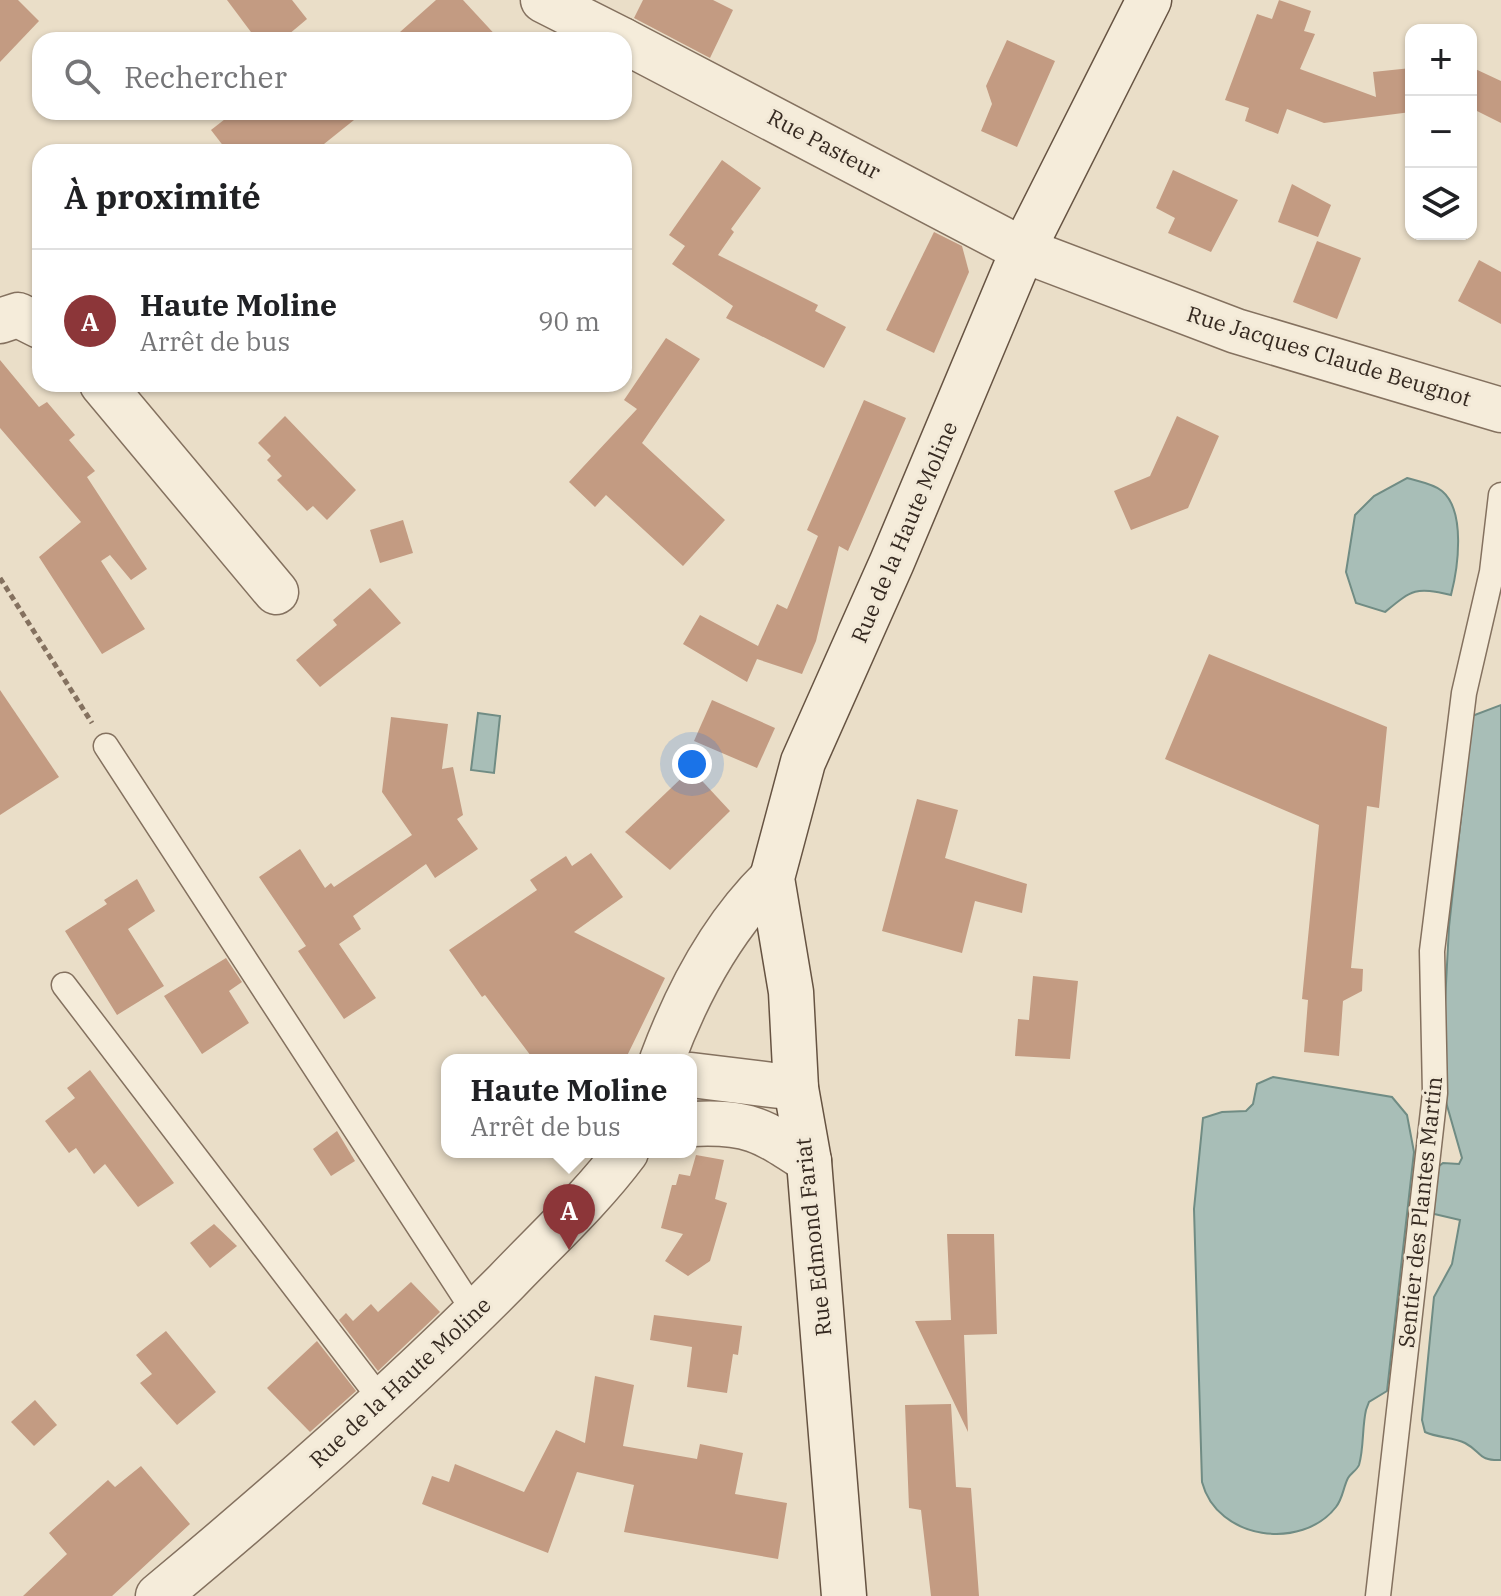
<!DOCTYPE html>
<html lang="fr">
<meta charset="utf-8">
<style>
body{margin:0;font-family:"IBM Plex Serif",serif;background:#f2f2f2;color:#202124}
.controls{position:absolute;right:24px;top:24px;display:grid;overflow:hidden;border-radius:16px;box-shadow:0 2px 6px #0004}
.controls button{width:72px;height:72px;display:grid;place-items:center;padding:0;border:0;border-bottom:2px solid #e0e0e0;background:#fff;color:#202124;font:40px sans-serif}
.you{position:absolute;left:692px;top:764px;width:28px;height:28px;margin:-20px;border:6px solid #fff;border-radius:50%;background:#1a73e8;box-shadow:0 0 0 12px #1a73e833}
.badge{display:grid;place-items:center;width:52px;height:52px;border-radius:50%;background:#8c3639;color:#fff;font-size:26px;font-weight:700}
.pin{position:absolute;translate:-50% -66px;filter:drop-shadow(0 2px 4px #0008)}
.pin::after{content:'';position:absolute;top:42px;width:28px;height:24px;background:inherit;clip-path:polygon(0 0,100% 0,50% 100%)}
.popup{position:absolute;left:441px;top:1054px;width:256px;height:104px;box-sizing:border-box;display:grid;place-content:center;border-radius:16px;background:#fff;filter:drop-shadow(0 2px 6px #0005);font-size:26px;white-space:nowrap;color:#757577}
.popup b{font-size:30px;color:#202124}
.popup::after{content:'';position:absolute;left:50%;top:100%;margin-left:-16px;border:16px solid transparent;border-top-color:#fff}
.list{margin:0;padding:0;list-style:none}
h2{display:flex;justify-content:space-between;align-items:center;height:104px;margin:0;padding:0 32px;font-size:34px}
h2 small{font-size:26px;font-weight:400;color:#757577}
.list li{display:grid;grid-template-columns:52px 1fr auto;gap:24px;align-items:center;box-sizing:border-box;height:144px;padding:0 32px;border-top:2px solid #e0e0e0}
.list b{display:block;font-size:30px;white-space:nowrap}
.list p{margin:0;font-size:26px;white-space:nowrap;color:#757577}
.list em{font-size:26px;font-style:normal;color:#757577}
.icon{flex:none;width:44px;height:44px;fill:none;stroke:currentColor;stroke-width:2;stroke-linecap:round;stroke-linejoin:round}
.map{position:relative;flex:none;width:1501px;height:1596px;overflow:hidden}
.search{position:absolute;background:#fff;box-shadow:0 2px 6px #0004;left:32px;top:32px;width:600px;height:88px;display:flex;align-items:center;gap:20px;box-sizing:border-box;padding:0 28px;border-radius:24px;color:#757577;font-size:30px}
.panel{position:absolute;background:#fff;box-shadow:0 2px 6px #0004;left:32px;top:144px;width:600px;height:248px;border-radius:24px}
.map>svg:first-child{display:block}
</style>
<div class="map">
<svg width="1501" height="1596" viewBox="0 0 1501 1596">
<rect width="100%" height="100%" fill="#eadec8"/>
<!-- water -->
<g fill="#a8beb7" stroke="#708c84" stroke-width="2">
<path d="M1407,478C1417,481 1434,484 1442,491C1466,511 1458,568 1451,595C1415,587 1413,589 1385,612L1356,603L1346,572L1355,515L1374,496Z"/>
<path d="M1501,705V1460C1478,1461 1482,1452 1465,1443C1453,1437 1438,1438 1425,1432L1422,1420L1434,1297L1452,1264L1460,1220L1430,1213L1439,1166L1443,1163L1459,1164L1462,1158L1444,1095V1021L1449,927L1472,716Z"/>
<polygon points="478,713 500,716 494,773 471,770"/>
<path d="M1273,1077L1392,1097L1407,1115L1414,1152L1387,1391L1369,1402L1366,1410C1362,1427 1364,1448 1359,1465C1357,1470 1351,1473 1348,1478C1343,1488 1343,1498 1336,1507C1302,1551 1217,1540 1202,1482L1194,1209L1203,1118L1222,1112L1246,1111L1253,1104L1257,1084Z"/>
</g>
<!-- building -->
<g fill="#c39b82">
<polygon points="0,0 18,0 39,21 0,62"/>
<polygon points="227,0 292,0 307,19 282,40 257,40"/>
<polygon points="436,0 463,0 500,40 391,40"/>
<polygon points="643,0 713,0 733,10 710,58 634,18"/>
<polygon points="1279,0 1311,11 1304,31 1315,34 1300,69 1376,97 1373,72 1411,68 1411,112 1324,123 1287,109 1278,134 1245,121 1249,108 1225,100 1257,14 1272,19"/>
<polygon points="1007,40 1055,61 1017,147 981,131 992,104 986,86"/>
<polygon points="1471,67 1501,81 1501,123 1471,108"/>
<polygon points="234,112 364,112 314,152 228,152 211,130"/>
<polygon points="722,160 761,188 731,229 734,232 718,255 818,305 815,311 846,327 824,368 726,318 733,306 672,264 685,246 669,235"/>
<polygon points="1173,170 1238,200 1211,252 1168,233 1175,218 1156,208"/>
<polygon points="1292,184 1331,205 1318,237 1278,222"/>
<polygon points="934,232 962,246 969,272 934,353 886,330"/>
<polygon points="1317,241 1361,258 1337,319 1293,302"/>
<polygon points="1479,260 1501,272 1501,324 1458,301"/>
<polygon points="666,338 700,359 642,443 725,520 683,566 606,495 595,507 569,482 637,409 624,400"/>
<polygon points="0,360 39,407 47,402 75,435 69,440 95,471 87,477 147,569 131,580 110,555 101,561 145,629 102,654 39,557 81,522 0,428"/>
<polygon points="864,400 906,418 848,551 839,546 816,641 802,674 757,659 747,682 683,644 700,615 758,646 777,604 787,609 818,536 807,530"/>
<polygon points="285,416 356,490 327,520 313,506 307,511 277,480 282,476 267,460 271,456 258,443"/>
<polygon points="1177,416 1219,436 1188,508 1131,530 1114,491 1150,476"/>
<polygon points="403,520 413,553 380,563 370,530"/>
<polygon points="370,588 401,623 320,687 296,660 337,625 333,620"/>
<polygon points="1209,654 1387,727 1379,808 1367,806 1351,968 1363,969 1362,991 1343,1001 1339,1056 1304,1052 1308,1000 1302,999 1319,825 1165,759"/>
<polygon points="0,690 59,777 0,815"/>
<polygon points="712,700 775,728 757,768 694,741"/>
<polygon points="391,717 448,724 442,769 453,767 463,815 457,819 478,849 435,878 426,864 353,916 361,929 339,944 376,998 344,1019 298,951 306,946 259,877 300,849 325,888 331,883 334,887 412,835 382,792"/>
<polygon points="691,769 730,811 670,870 625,832"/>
<polygon points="917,799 958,810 945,858 1027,884 1022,913 975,901 962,953 882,931"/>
<polygon points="591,853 623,897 574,932 665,978 625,1060 534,1060 485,995 482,997 449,950 537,890 530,880 566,856 572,866"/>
<polygon points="137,879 155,911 128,929 164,986 117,1015 65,931 107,904 104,900"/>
<polygon points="226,958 242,982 229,991 249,1023 202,1054 164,996"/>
<polygon points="1033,976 1078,981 1070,1059 1015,1056 1018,1019 1029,1020"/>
<polygon points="90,1070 174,1183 138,1207 105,1164 94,1174 76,1148 69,1153 45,1121 75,1098 67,1088"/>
<polygon points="337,1131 355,1161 331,1176 313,1149"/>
<polygon points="696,1155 724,1160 715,1199 727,1203 710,1261 688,1276 665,1261 683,1234 661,1228 672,1185 676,1185 679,1174 690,1176"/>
<polygon points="214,1224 237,1246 210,1268 190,1243"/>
<polygon points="947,1234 994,1234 997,1334 964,1335 968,1432 915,1321 951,1320"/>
<polygon points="411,1282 440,1312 378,1371 339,1320 346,1313 353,1321 371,1304 378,1312"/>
<polygon points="654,1315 742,1326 738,1355 733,1354 727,1393 687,1387 692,1347 650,1340"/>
<polygon points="166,1331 216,1392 177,1425 140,1383 152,1374 136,1355"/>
<polygon points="317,1341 356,1391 310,1432 267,1388"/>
<polygon points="595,1376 634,1385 623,1446 697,1459 700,1444 743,1453 735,1494 787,1503 778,1559 624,1532 634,1485 577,1472 548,1553 422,1504 432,1476 449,1482 455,1464 524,1492 556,1430 585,1443"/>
<polygon points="35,1400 57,1425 34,1446 11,1422"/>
<polygon points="951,1404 956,1487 971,1488 979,1596 931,1596 921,1510 909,1508 905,1405"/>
<polygon points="141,1466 190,1524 112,1596 23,1596 67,1554 49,1533 108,1480 115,1487"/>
</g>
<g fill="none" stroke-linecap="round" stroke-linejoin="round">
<defs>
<g id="lane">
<polyline points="106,746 475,1313"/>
<polyline points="64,985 382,1401"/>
<polyline points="1378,1596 1435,1093 1432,951 1464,693 1492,572 1501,495"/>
</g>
<g id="street">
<polyline points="543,0 622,40"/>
<polyline points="624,41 1023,250 1236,331 1501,410"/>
<polyline points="0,321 18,315 40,326"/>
<polyline points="102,384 276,592"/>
<path d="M662,1060C687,993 721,928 772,878"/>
<polyline points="691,1075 796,1088"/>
<path d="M691,1124C748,1121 762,1130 809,1161"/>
<path d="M158,1596C278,1496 396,1393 506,1282C547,1239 591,1199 626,1152"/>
</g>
<polyline id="secondary" points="844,1596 809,1161 796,1088 791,992 772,878 803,762 892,562 1023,250 1149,0"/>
</defs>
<!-- lane casing -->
<use href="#lane" stroke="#84715f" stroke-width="27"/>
<!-- street casing -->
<use href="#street" stroke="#84715f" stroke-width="47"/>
<!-- secondary casing -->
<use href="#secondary" stroke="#665342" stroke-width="47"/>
<!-- path -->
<polyline stroke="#84715f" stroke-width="5" stroke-dasharray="6 4" stroke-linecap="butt" points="0,578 92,723"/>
<!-- lane -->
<use href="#lane" stroke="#f5ecda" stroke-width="24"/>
<!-- street -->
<use href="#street" stroke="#f5ecda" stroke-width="44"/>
<!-- secondary -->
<use href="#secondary" stroke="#f5ecda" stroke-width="44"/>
</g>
<g text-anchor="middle" stroke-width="6" stroke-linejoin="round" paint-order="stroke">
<!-- street labels -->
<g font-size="22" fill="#362a21" stroke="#f2e9d7">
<text transform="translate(824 144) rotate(28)" y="8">Rue Pasteur</text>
<text transform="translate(1329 356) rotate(17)" y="8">Rue Jacques Claude Beugnot</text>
<text transform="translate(904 532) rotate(-67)" y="8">Rue de la Haute Moline</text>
<text transform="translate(1420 1212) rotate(-84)" y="8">Sentier des Plantes Martin</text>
<text transform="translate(813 1237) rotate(-96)" y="8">Rue Edmond Fariat</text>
<text transform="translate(400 1382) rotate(-43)" y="8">Rue de la Haute Moline</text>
</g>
</g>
</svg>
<div class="controls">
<button>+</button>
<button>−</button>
<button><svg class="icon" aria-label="layers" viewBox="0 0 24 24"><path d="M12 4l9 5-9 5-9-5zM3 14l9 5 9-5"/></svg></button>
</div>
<div class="you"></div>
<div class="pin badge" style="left:569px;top:1250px">A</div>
<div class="popup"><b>Haute Moline</b>Arrêt de bus</div>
<div class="search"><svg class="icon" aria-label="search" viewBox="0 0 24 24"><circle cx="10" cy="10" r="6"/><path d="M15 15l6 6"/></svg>Rechercher</div>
<section class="panel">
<h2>À proximité<small></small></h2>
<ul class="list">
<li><span class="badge">A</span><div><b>Haute Moline</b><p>Arrêt de bus</p></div><em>90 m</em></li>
</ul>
</section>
</div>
